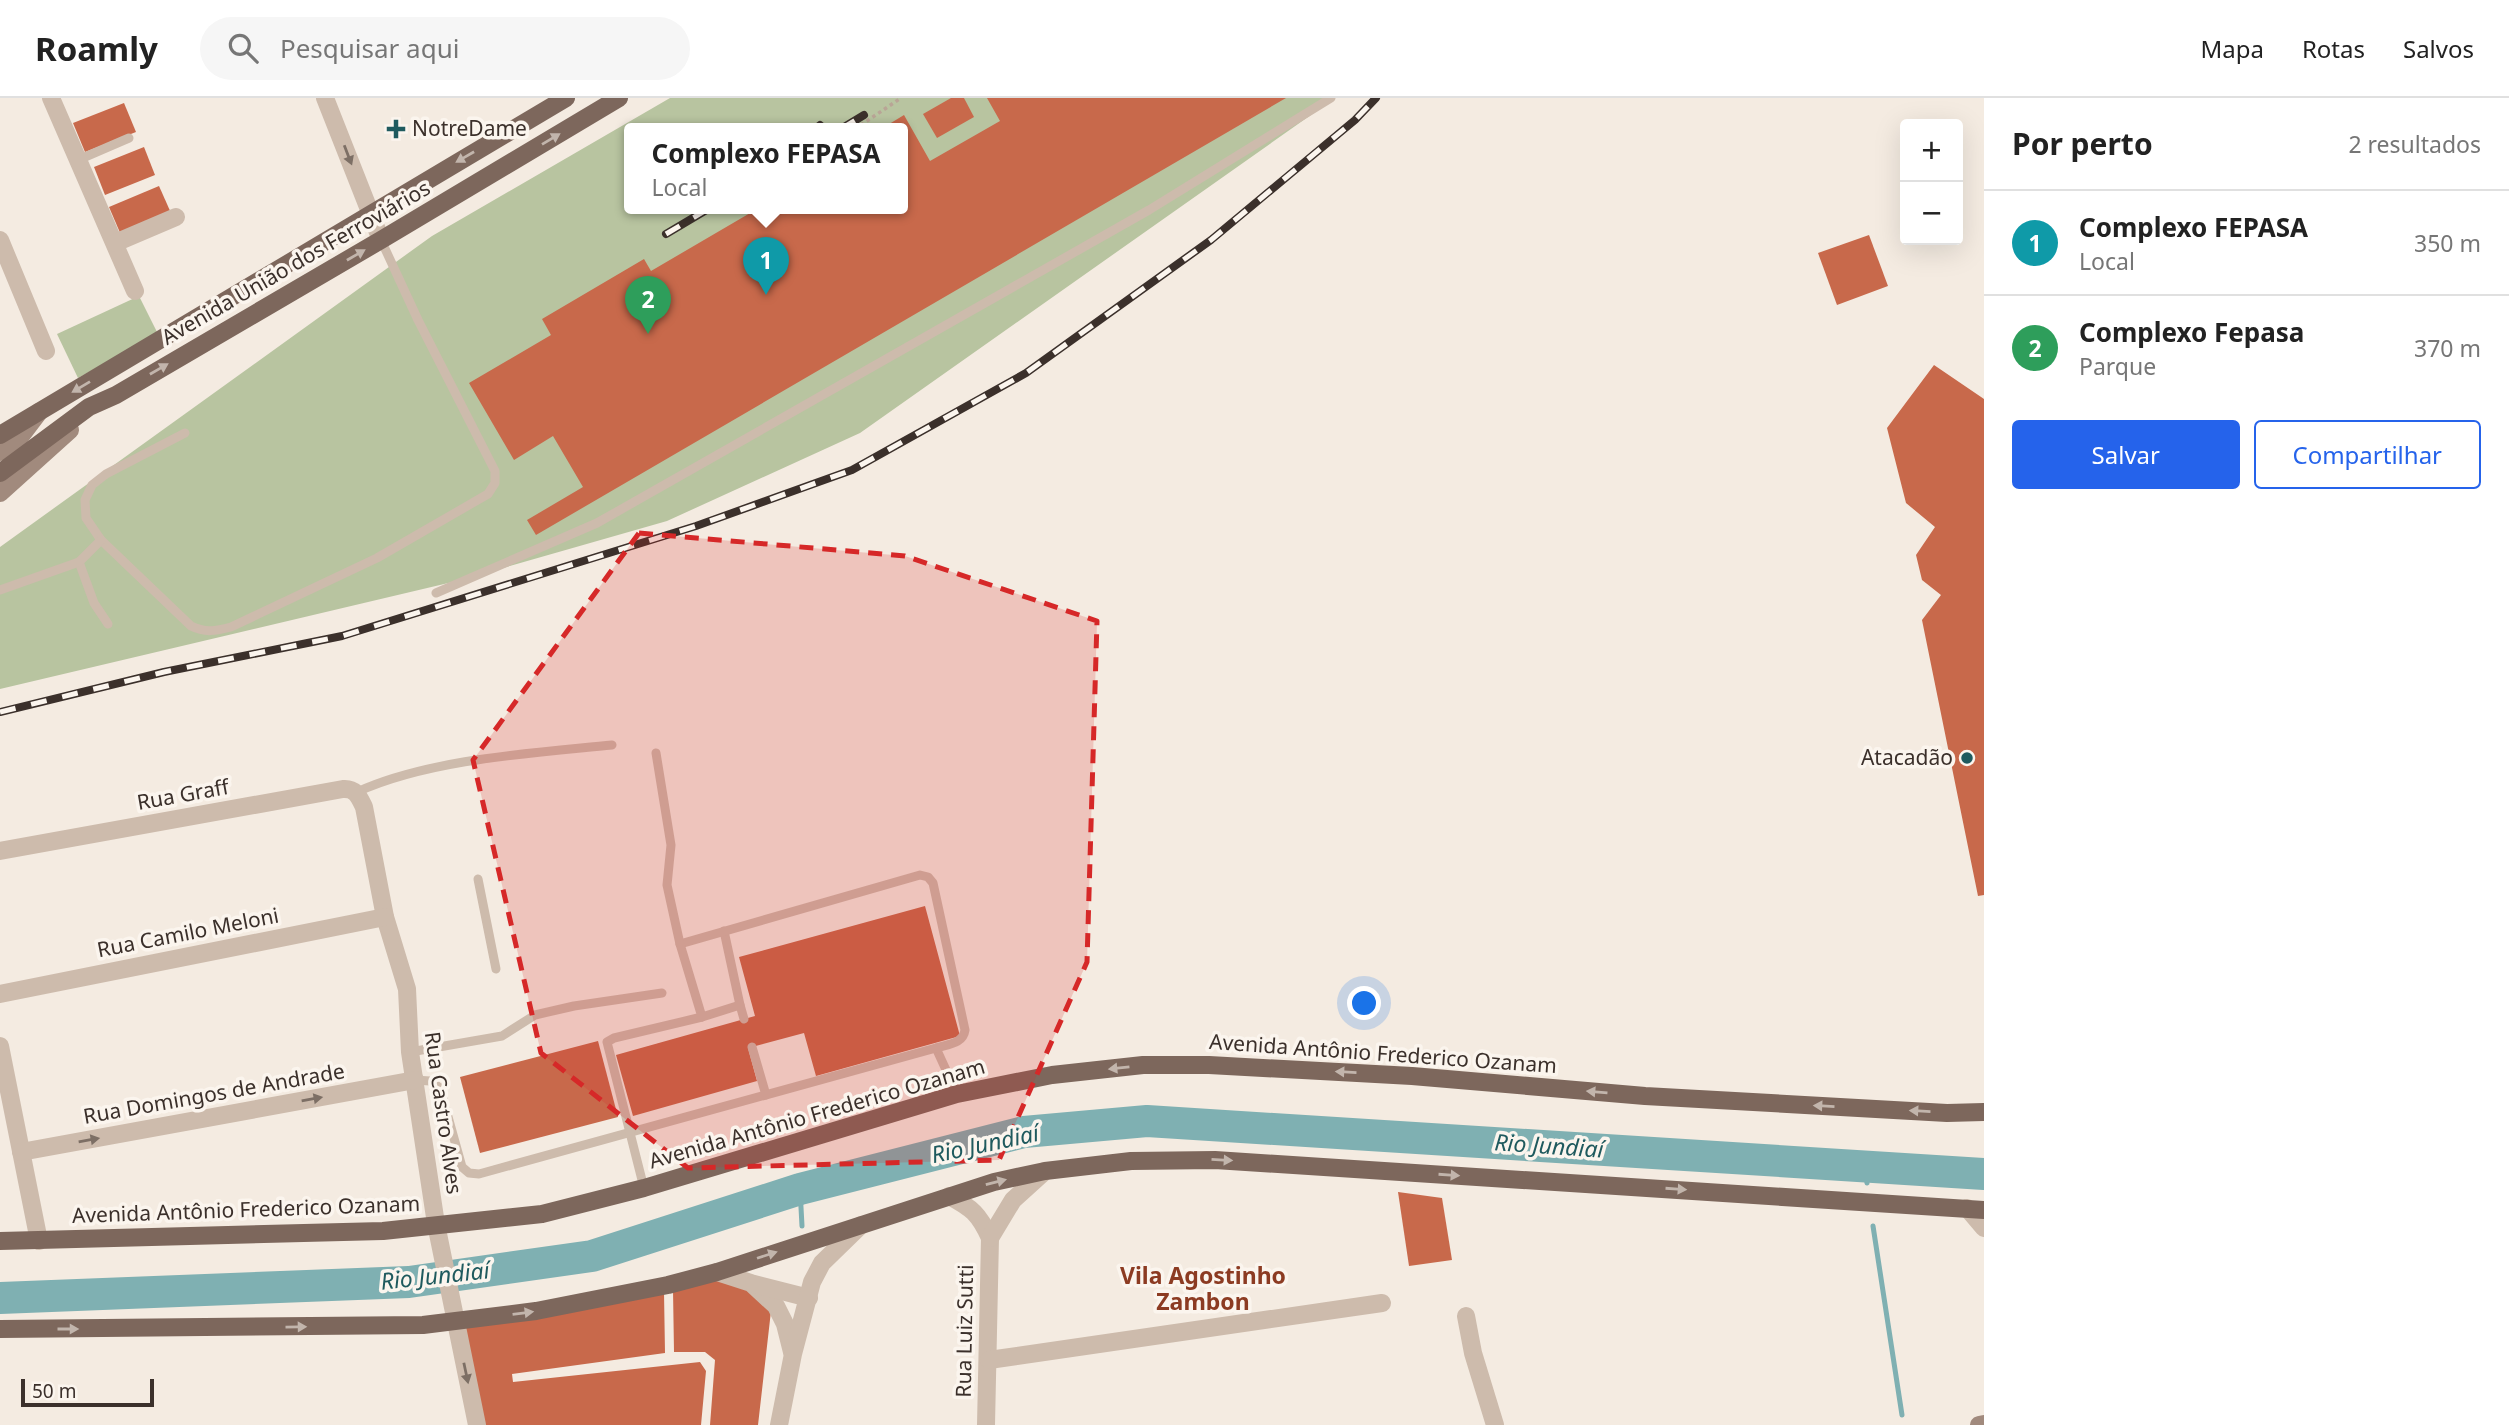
<!DOCTYPE html>
<html lang="pt">
<meta charset="utf-8">
<style>
body{margin:0;font-family:"Noto Sans",sans-serif;background:#f6f6f6;color:#222}
.controls{position:absolute;right:21px;top:21px;display:grid;overflow:hidden;border-radius:7px;box-shadow:0 7px 28px #0002}
.controls button{width:63px;height:63px;display:grid;place-items:center;padding:0;border:0;border-bottom:2px solid #e0e0e0;background:#fff;color:#222;font:35px sans-serif}
.scale{position:absolute;left:21px;bottom:18px;width:133px;box-sizing:border-box;padding-left:7px;border:4px solid #3b302b;border-top:0;font-size:19px;line-height:24px;white-space:nowrap;color:#3b302b;-webkit-text-stroke:5px #fbf5ee;paint-order:stroke}
.you{position:absolute;left:1365px;top:906px;width:24px;height:24px;margin:-18px;border:5px solid #fff;border-radius:50%;background:#1a73e8;box-shadow:0 0 0 10px #1a73e833}
.badge{display:grid;place-items:center;width:46px;height:46px;border-radius:50%;background:#2563eb;color:#fff;font-size:23px;font-weight:700}
.pin{position:absolute;translate:-50% -58px;filter:drop-shadow(0 2px 4px #0008)}
.pin::after{content:'';position:absolute;top:37px;width:24px;height:21px;background:inherit;clip-path:polygon(0 0,100% 0,50% 100%)}
.popup{position:absolute;left:624px;top:25px;width:284px;height:91px;box-sizing:border-box;display:grid;place-content:center;border-radius:7px;background:#fff;filter:drop-shadow(0 2px 5px #0005);font-size:23px;white-space:nowrap;color:#767676}
.popup b{font-size:26px;color:#222}
.popup::after{content:'';position:absolute;left:50%;top:100%;margin-left:-14px;border:14px solid transparent;border-top-color:#fff}
.list{margin:0;padding:0;list-style:none}
h2{display:flex;justify-content:space-between;align-items:center;height:91px;margin:0;padding:0 28px;font-size:30px}
h2 small{font-size:23px;font-weight:400;color:#767676}
.list li{display:grid;grid-template-columns:46px 1fr auto;gap:21px;align-items:center;box-sizing:border-box;height:105px;padding:0 28px;border-top:2px solid #e0e0e0}
.list b{display:block;font-size:26px;white-space:nowrap}
.list p{margin:0;font-size:23px;white-space:nowrap;color:#767676}
.list em{font-size:23px;font-style:normal;color:#767676}
.actions{display:flex;gap:14px;padding:21px 28px}
.actions a{flex:1;padding:16px 0;border:2px solid #2563eb;border-radius:7px;text-align:center;font-size:24px;color:#2563eb}
.actions .main{background:#2563eb;color:#fff}
.icon{flex:none;width:38px;height:38px;fill:none;stroke:currentColor;stroke-width:2;stroke-linecap:round;stroke-linejoin:round}
.map{position:relative;flex:none;width:1984px;height:1327px;overflow:hidden}
header{display:flex;align-items:center;gap:42px;box-sizing:border-box;height:98px;padding:0 35px;background:#fff;border-bottom:2px solid #e0e0e0}
header strong{font-size:33px}
nav{display:flex;gap:38px;margin-inline-start:auto;font-size:24px}
.search{width:490px;height:63px;background:#f6f6f6;display:flex;align-items:center;gap:18px;box-sizing:border-box;padding:0 24px;border-radius:38px;color:#767676;font-size:26px}
main{display:flex}
aside{flex:1;background:#fff}
.map>svg:first-child{display:block}
</style>
<header>
<strong>Roamly</strong>
<div class="search"><svg class="icon" aria-label="search" viewBox="0 0 24 24"><circle cx="10" cy="10" r="6"/><path d="M15 15l6 6"/></svg>Pesquisar aqui</div>
<nav><a>Mapa</a><a>Rotas</a><a>Salvos</a></nav>
</header>
<main>
<div class="map">
<svg width="1984" height="1327" viewBox="0 0 1984 1327">
<rect width="100%" height="100%" fill="#f4ebe1"/>
<!-- green -->
<g fill="#b8c4a0" fill-rule="evenodd">
<path d="M670,0H1335L860,335L667,423L461,482L0,591V449L432,138ZM630,31H903V111H630Z"/>
<polygon points="139,198 158,236 78,280 57,236"/>
</g>
<g fill="none" stroke-linecap="round" stroke-linejoin="round">
<!-- stream -->
<g stroke="#7fb0b2" stroke-width="5">
<polyline points="1864,1068 1867,1085"/>
<polyline points="800,1091 802,1128"/>
<polyline points="1873,1128 1902,1317"/>
</g>
<!-- river -->
<polyline stroke="#7fb0b2" stroke-width="32" points="0,1200 409,1184 592,1158 800,1091 1024,1034 1147,1023 1984,1076"/>
</g>
<!-- building -->
<g fill="#c8694b">
<polygon points="951,0 964,0 974,19 937,40 923,16"/>
<polygon points="987,0 1286,0 536,437 527,422 583,389 553,338 514,362 469,285 551,237 542,221 644,161 651,173 757,111 903,111 903,31 881,31 904,17 930,63 1000,23"/>
<polygon points="124,5 136,34 85,54 73,25"/>
<polygon points="144,49 155,77 105,97 94,69"/>
<polygon points="159,88 171,115 121,137 109,109"/>
<polygon points="1869,137 1888,188 1837,207 1818,155"/>
<polygon points="1934,267 1984,301 1984,797 1978,798 1922,522 1941,497 1922,482 1916,457 1935,429 1906,405 1887,330"/>
<polygon points="925,808 960,938 816,978 804,935 748,950 757,983 633,1018 616,957 755,918 739,859"/>
<polygon points="598,943 618,1019 480,1055 460,979"/>
<polygon points="1398,1094 1442,1100 1452,1162 1409,1168"/>
<polygon points="716,1179 746,1189 771,1213 758,1327 710,1327 715,1262 705,1254 674,1254 673,1192"/>
<polygon points="664,1194 665,1255 512,1276 513,1284 700,1264 706,1273 701,1327 483,1327 463,1227"/>
</g>
<g fill="none" stroke-linecap="round" stroke-linejoin="round">
<!-- path -->
<polyline stroke="#b9a596" stroke-width="3.5" stroke-dasharray="3.5 3.5" stroke-linecap="butt" points="855,31 901,0"/>
<!-- service -->
<g stroke="#cdbbac" stroke-width="9">
<polyline points="78,62 129,40"/>
<path d="M185,335L106,376L92,387L85,402L86,420L101,442L191,528C205,535 216,533 231,529L377,460L488,396L495,385V373L418,222L381,142"/>
<polyline points="79,464 94,505 108,526"/>
<polyline points="0,492 79,464 101,442"/>
<polyline points="436,495 597,425 1149,112 1331,0"/>
<path d="M357,694C429,661 533,655 612,647"/>
<polyline points="478,781 496,871"/>
<polyline points="724,833 740,907"/>
<polyline points="702,919 740,907 744,921"/>
<polyline points="752,949 766,997"/>
<polyline points="936,950 957,996"/>
<polyline points="410,954 502,938 535,917 574,908 662,895"/>
<path d="M415,982L430,983L440,990L462,1069L469,1075L479,1076L936,950C948,946 963,946 965,932L933,785L928,779L920,777L680,846"/>
<polyline points="644,1090 607,944 614,940 702,919 680,846 667,787 671,747 656,655"/>
</g>
<!-- minor -->
<g stroke="#cdbbac" stroke-width="18">
<polyline points="51,0 135,193"/>
<polyline points="0,142 46,253"/>
<polyline points="115,145 176,119"/>
<path d="M0,753L343,691C356,690 359,699 364,709L385,819L407,891L410,954L436,1126L477,1327"/>
<polyline points="0,896 385,819"/>
<polyline points="0,948 39,1143"/>
<polyline points="21,1054 415,982"/>
<path d="M949,1098C972,1110 979,1116 990,1140L986,1327"/>
<polyline points="1967,1110 1984,1130"/>
<polyline points="990,1140 1013,1102 1045,1073"/>
<polyline points="1466,1218 1473,1255 1495,1327"/>
<polyline points="989,1262 1382,1205"/>
</g>
<!-- tertiary -->
<g stroke="#cdbbac" stroke-width="18">
<polyline points="325,0 381,142"/>
<polyline points="717,1174 751,1185 776,1208 785,1226 792,1254"/>
<polyline points="754,1186 809,1200"/>
<polyline points="779,1327 793,1256 812,1184 822,1165 861,1127"/>
</g>
<!-- secondary -->
<g stroke="#a18a7d" stroke-width="18">
<polyline points="0,354 17,343 39,314"/>
<polyline points="0,395 70,332"/>
<polyline points="1979,1327 1984,1326"/>
</g>
<!-- primary -->
<g stroke="#7d675c" stroke-width="18">
<polyline points="0,337 566,0"/>
<polyline points="0,375 89,309 116,297 381,142 619,0"/>
<polyline points="0,1143 383,1133 542,1116 644,1090 957,996 1052,977 1143,967 1209,967 1412,978 1645,998 1947,1015 1984,1014"/>
<polyline points="0,1231 423,1227 536,1213 668,1187 717,1174 994,1084 1045,1073 1131,1063 1215,1062 1984,1112"/>
</g>
<defs>
<g id="rail">
<polyline points="815,31 820,27"/>
<polyline points="841,31 864,17"/>
<polyline points="666,136 708,111"/>
<polyline points="0,614 164,574 342,538 696,428 852,372 1026,275 1211,142 1355,22 1376,0"/>
</g>
</defs>
<!-- rail casing -->
<use href="#rail" stroke="#3b302b" stroke-width="8"/>
<!-- rail -->
<use href="#rail" stroke="#fbf5ee" stroke-width="5" stroke-dasharray="16" stroke-linecap="butt"/>
</g>
<!-- one-way arrows -->
<defs><path id="oneway-solid" d="M-6-.8H1V-3.2L6.5 0L1 3.2V.8H-6Z" transform="scale(1.75)"/></defs>
<g fill="#c2b5ac">
<use href="#oneway-solid" transform="translate(551 41) rotate(-31)"/>
<use href="#oneway-solid" transform="translate(465 59) rotate(150)"/>
<use href="#oneway-solid" transform="translate(356 157) rotate(-30)"/>
<use href="#oneway-solid" transform="translate(159 271) rotate(-30)"/>
<use href="#oneway-solid" transform="translate(81 289) rotate(149)"/>
<use href="#oneway-solid" transform="translate(1119 970) rotate(174)"/>
<use href="#oneway-solid" transform="translate(1346 974) rotate(-177)"/>
<use href="#oneway-solid" transform="translate(1597 994) rotate(-175)"/>
<use href="#oneway-solid" transform="translate(1824 1008) rotate(-177)"/>
<use href="#oneway-solid" transform="translate(1920 1013) rotate(-177)"/>
<use href="#oneway-solid" transform="translate(1222 1062) rotate(3)"/>
<use href="#oneway-solid" transform="translate(1449 1077) rotate(4)"/>
<use href="#oneway-solid" transform="translate(996 1084) rotate(-14)"/>
<use href="#oneway-solid" transform="translate(1676 1091) rotate(4)"/>
<use href="#oneway-solid" transform="translate(767 1157) rotate(-18)"/>
<use href="#oneway-solid" transform="translate(523 1215) rotate(-7)"/>
<use href="#oneway-solid" transform="translate(296 1229) rotate(-1)"/>
<use href="#oneway-solid" transform="translate(68 1231)"/>
</g>
<g fill="#7d6f65">
<use href="#oneway-solid" transform="translate(348 57) rotate(69)"/>
<use href="#oneway-solid" transform="translate(312 1001) rotate(-10)"/>
<use href="#oneway-solid" transform="translate(89 1042) rotate(-10)"/>
<use href="#oneway-solid" transform="translate(466 1275) rotate(78)"/>
</g>
<!-- marked area -->
<path fill="#d62828" fill-opacity="0.2" stroke="#d62828" stroke-width="5" stroke-dasharray="14 9" stroke-linejoin="round" d="M639,435L905,458L1097,523L1087,864L999,1062L688,1070L541,955L473,662Z"/>
<!-- markers -->
<g fill="#1f5a5e" stroke="#fbf5ee" stroke-width="2.5">
<path d="M392.5 20.5h7v7h7v7h-7v7h-7v-7h-7v-7h7z"/>
<circle cx="1967" cy="660" r="7"/>
</g>
<g text-anchor="middle" stroke-width="7" stroke-linejoin="round" paint-order="stroke">
<!-- poi labels -->
<g font-size="21" fill="#3b302b" stroke="#fbf5ee" text-anchor="start">
<text x="412" y="38">NotreDame</text>
<text x="1953" y="667" text-anchor="end">Atacadão</text>
</g>
<!-- street labels -->
<g font-size="21" fill="#3b302b" stroke="#fbf5ee">
<text transform="translate(296 165) rotate(-30)" y="7">Avenida União dos Ferroviários</text>
<text transform="translate(183 697) rotate(-10)" y="7">Rua Graff</text>
<text transform="translate(188 835) rotate(-11)" y="7">Rua Camilo Meloni</text>
<text transform="translate(1383 956) rotate(4)" y="7">Avenida Antônio Frederico Ozanam</text>
<text transform="translate(214 996) rotate(-10)" y="7">Rua Domingos de Andrade</text>
<text transform="translate(443 1015) rotate(82)" y="7">Rua Castro Alves</text>
<text transform="translate(817 1016) rotate(-16)" y="7">Avenida Antônio Frederico Ozanam</text>
<text transform="translate(246 1112) rotate(-2)" y="7">Avenida Antônio Frederico Ozanam</text>
<text transform="translate(965 1233) rotate(-89)" y="7">Rua Luiz Sutti</text>
</g>
<!-- water labels -->
<g font-size="23" font-style="italic" fill="#1f5a5e" stroke="#fbf5ee">
<text transform="translate(985 1046) rotate(-12)" y="8">Rio Jundiaí</text>
<text transform="translate(1549 1048) rotate(4)" y="8">Rio Jundiaí</text>
<text transform="translate(435 1178) rotate(-6)" y="8">Rio Jundiaí</text>
</g>
<!-- neighbourhood labels -->
<g font-size="23" font-weight="bold" fill="#8c3b22" stroke="#fbf5ee">
<text x="1203" y="1186">Vila Agostinho<tspan x="1203" dy="26">Zambon</tspan></text>
</g>
</g>
</svg>
<div class="controls">
<button>+</button>
<button>−</button>
</div>
<div class="scale">50 m</div>
<div class="you"></div>
<div class="pin badge" style="left:766px;top:197px;background:#0f9aa8">1</div>
<div class="popup"><b>Complexo FEPASA</b>Local</div>
<div class="pin badge" style="left:648px;top:236px;background:#2e9e5b">2</div>
</div>
<aside>
<h2>Por perto<small>2 resultados</small></h2>
<ul class="list">
<li><span class="badge" style="background:#0f9aa8">1</span><div><b>Complexo FEPASA</b><p>Local</p></div><em>350 m</em></li>
<li><span class="badge" style="background:#2e9e5b">2</span><div><b>Complexo Fepasa</b><p>Parque</p></div><em>370 m</em></li>
</ul>
<div class="actions"><a class="main">Salvar</a><a>Compartilhar</a></div>
</aside>
</main>
